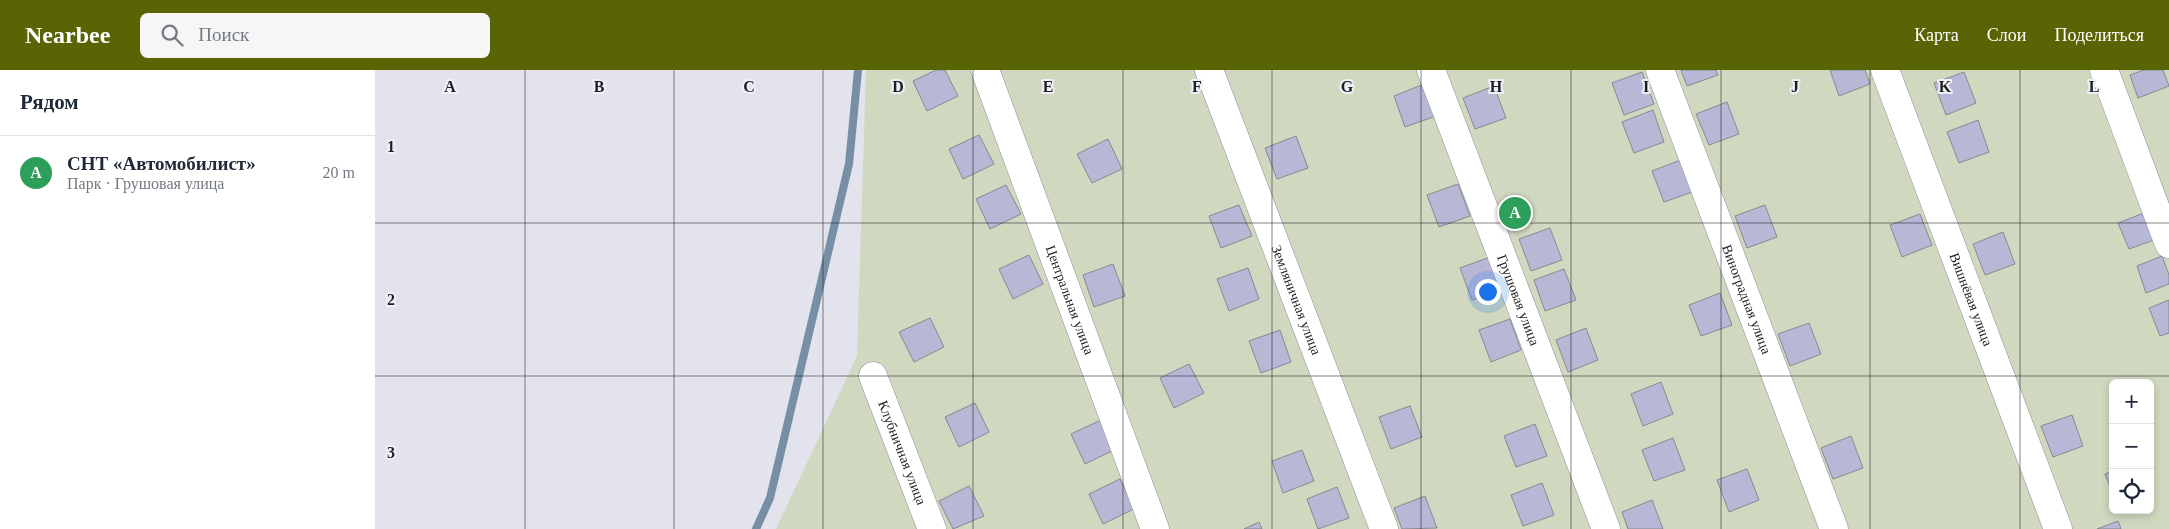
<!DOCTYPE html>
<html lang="ru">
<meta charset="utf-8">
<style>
body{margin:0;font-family:Georgia,serif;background:#f6f6f7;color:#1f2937}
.controls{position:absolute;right:15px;bottom:15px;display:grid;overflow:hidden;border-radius:8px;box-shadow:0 2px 8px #0003}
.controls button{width:45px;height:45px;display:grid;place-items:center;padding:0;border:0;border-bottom:1px solid #e0e1e3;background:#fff;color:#1f2937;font:25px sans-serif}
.you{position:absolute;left:1112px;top:221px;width:18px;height:18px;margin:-12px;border:4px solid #fff;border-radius:50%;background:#1a73e8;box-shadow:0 0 0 8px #1a73e833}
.badge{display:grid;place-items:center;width:32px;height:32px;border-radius:50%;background:#596405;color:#fff;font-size:16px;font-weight:700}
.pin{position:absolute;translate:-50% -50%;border:2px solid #fff;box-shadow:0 1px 5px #0006}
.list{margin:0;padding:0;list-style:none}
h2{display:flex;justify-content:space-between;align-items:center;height:65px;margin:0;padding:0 20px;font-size:21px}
h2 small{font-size:16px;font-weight:400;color:#747a83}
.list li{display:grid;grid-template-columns:32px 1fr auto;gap:15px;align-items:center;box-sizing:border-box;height:75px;padding:0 20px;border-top:1px solid #e0e1e3}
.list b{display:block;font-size:19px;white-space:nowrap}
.list p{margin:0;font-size:16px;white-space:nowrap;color:#747a83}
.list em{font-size:16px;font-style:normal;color:#747a83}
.icon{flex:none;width:28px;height:28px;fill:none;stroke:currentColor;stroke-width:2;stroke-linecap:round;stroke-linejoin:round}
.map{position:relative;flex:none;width:1794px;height:459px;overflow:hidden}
header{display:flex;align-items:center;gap:30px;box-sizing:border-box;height:70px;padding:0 25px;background:#596405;color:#fff}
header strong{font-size:24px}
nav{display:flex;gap:28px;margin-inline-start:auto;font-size:18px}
.search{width:350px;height:45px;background:#f6f6f7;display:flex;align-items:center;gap:12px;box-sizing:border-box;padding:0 18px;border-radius:8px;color:#747a83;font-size:19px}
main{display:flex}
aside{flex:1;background:#fff}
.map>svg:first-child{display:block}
</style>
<header>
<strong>Nearbee</strong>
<div class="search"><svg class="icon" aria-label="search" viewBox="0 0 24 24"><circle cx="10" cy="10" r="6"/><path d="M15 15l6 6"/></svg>Поиск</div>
<nav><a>Карта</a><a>Слои</a><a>Поделиться</a></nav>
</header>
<main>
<aside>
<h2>Рядом<small></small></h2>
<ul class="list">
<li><span class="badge" style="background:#2e9e5b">A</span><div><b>СНТ «Автомобилист»</b><p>Парк · Грушовая улица</p></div><em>20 m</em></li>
</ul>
</aside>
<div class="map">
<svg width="1794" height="459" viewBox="0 0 1794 459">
<rect width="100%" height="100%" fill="#e2e3ec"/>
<!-- garden -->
<path fill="#d0d8c0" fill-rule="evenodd" d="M491,0H1794V459H401L482,286ZM1738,313H1775V440H1738Z"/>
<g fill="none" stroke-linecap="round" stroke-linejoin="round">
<!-- stream -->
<polyline stroke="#768fa4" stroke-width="8" points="381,459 395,428 474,94 483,0"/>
</g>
<!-- building -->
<g fill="#b7b8d6" stroke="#888891">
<polygon points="561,0 570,0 583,26 552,41 538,11"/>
<polygon points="1306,0 1341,0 1343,5 1312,16"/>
<polygon points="1455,0 1490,0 1495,14 1464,26"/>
<polygon points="1769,0 1788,0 1794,16 1763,28 1755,5"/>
<polygon points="1267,2 1279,34 1249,45 1237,13"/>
<polygon points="1589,2 1601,33 1571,45 1559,13"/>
<polygon points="1049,14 1061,46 1030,57 1019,26"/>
<polygon points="1119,16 1131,48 1100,59 1088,28"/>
<polygon points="1352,32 1364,64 1334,75 1321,44"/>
<polygon points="1278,40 1289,72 1259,83 1247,52"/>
<polygon points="1603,50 1614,82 1584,93 1572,62"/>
<polygon points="604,65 619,94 588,109 574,79"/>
<polygon points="921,66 933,98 902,109 890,78"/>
<polygon points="733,69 747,99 717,113 702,84"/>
<polygon points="1308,89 1320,121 1289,132 1277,101"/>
<polygon points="1083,114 1095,146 1064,157 1052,125"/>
<polygon points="631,115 646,144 615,159 601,129"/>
<polygon points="864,135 877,166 846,178 834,146"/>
<polygon points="1390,135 1402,167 1372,178 1360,146"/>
<polygon points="1769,143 1779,170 1754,179 1743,153"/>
<polygon points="1545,144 1557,175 1527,187 1515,155"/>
<polygon points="1175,158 1187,190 1156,201 1144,169"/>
<polygon points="1628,162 1640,194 1610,205 1598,174"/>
<polygon points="654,185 668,214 638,229 624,199"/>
<polygon points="1787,186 1794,205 1794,214 1771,223 1762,196"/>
<polygon points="1115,187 1127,219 1097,230 1085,198"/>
<polygon points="738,194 750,226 719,237 708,205"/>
<polygon points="873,198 884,229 854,241 842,209"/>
<polygon points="1189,199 1201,230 1170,241 1159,210"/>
<polygon points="1345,223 1357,255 1326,266 1314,235"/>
<polygon points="1794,230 1794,263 1785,266 1774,238"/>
<polygon points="555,248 569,277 539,292 524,262"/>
<polygon points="1135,249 1146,280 1116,292 1104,260"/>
<polygon points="1434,253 1446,284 1415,296 1403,264"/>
<polygon points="1211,258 1223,290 1193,302 1181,270"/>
<polygon points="905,260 916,292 886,303 874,271"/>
<polygon points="814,294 829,323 799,338 785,308"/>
<polygon points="1286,312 1298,344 1268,356 1256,324"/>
<polygon points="600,333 614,362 584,377 570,347"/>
<polygon points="1035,336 1047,367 1016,379 1004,347"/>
<polygon points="1697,345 1708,376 1678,387 1666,356"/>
<polygon points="726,350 741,379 710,394 696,364"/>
<polygon points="1160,354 1172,386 1141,397 1129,366"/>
<polygon points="1476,366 1488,398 1458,409 1446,378"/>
<polygon points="1298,368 1310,400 1279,411 1267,380"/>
<polygon points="927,380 939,411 908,423 897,391"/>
<polygon points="1372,399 1384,430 1354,442 1342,410"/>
<polygon points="1738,401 1738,424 1730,404"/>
<polygon points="745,409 759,439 728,454 714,424"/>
<polygon points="1167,413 1179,445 1148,456 1136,425"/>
<polygon points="594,416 609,446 578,459 564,431"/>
<polygon points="962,417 974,448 943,459 932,429"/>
<polygon points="1050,426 1062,458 1027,459 1019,438"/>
<polygon points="1277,430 1288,459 1253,459 1247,442"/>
<polygon points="1743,451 1746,459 1722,459"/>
<polygon points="884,452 887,459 869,459"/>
</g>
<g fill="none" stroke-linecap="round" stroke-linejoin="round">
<defs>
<g id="minor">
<path id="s1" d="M610,0L780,459"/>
<path id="s2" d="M834,0L1009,459"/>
<path id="s3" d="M1056,0L1231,459"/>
<path id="s4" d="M1285,0L1459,459"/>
<path id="s5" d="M1510,0L1683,459"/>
<polyline points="1729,0 1794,174"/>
<path id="s6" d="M498,306L557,459"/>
</g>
</defs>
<!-- minor casing -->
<use href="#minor" stroke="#8f9098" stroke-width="29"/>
<!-- minor -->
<use href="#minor" stroke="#fff" stroke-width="28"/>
</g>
<!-- grid -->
<path fill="none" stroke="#1f1f22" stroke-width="1" stroke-opacity="0.55" d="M150,0V459M299,0V459M448,0V459M598,0V459M748,0V459M897,0V459M1046,0V459M1196,0V459M1346,0V459M1495,0V459M1645,0V459M0,153H1794M0,306H1794"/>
<g text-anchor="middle" stroke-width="4" stroke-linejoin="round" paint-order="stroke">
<!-- street labels -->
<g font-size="14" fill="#1f1f22" stroke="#eff0f9">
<text dy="5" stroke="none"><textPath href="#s2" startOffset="246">Земляничная улица</textPath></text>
<text dy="5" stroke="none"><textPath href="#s1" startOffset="245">Центральная улица</textPath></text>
<text dy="5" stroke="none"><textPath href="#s3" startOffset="246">Грушовая улица</textPath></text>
<text dy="5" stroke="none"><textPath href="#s4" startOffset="245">Виноградная улица</textPath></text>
<text dy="5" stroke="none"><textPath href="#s5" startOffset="245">Вишнёвая улица</textPath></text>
<text dy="5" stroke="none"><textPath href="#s6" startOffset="82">Клубничная улица</textPath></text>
</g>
</g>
<g font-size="16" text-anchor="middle" font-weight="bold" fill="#1f1f22" stroke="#eff0f9" stroke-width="4" stroke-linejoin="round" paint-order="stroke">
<text x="75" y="22">A</text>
<text x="224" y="22">B</text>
<text x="374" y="22">C</text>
<text x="523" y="22">D</text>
<text x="673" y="22">E</text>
<text x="822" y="22">F</text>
<text x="972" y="22">G</text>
<text x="1121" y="22">H</text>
<text x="1271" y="22">I</text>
<text x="1420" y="22">J</text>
<text x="1570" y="22">K</text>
<text x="1719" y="22">L</text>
<text x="16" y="82">1</text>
<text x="16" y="235">2</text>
<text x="16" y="388">3</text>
</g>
</svg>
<div class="controls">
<button>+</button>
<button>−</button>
<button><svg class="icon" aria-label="locate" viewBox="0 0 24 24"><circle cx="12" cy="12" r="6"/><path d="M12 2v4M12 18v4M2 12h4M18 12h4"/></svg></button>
</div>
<div class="you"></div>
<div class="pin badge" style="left:1140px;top:143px;background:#2e9e5b">A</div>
</div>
</main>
